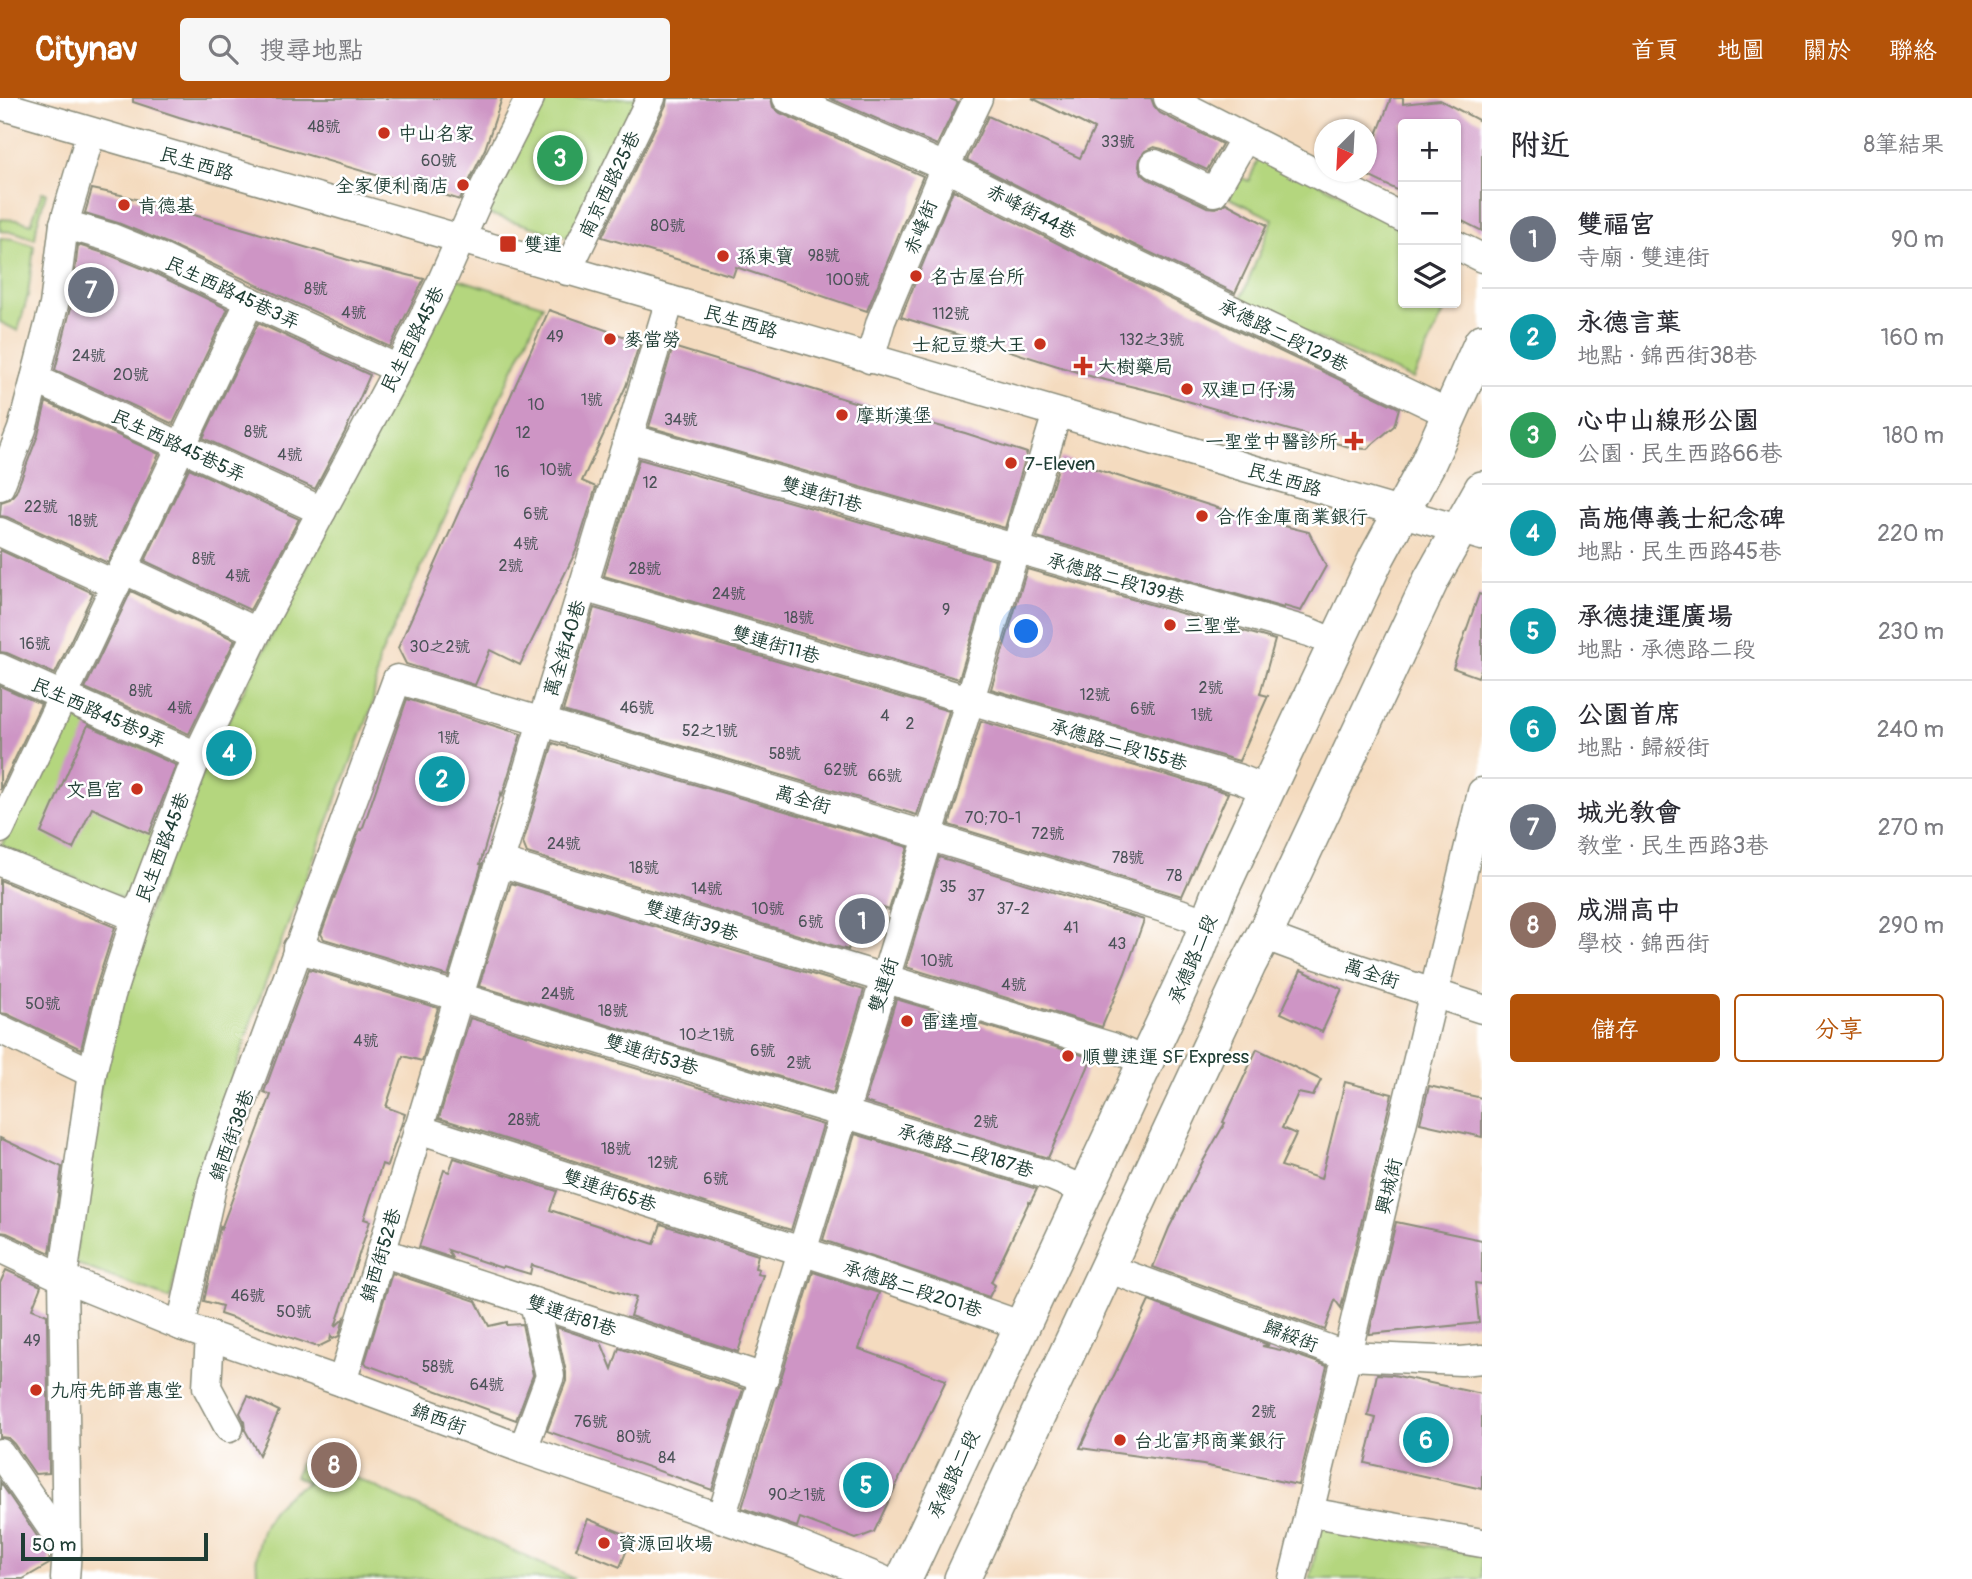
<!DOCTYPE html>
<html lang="zh-TW">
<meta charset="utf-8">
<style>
body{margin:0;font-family:Pangolin,"LXGW WenKai TC",sans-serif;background:#f7f7f7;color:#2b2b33}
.controls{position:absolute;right:21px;top:21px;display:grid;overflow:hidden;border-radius:7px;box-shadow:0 2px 5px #0004}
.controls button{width:63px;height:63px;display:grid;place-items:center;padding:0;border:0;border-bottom:2px solid #e1e1e2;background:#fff;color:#2b2b33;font:35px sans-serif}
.compass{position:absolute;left:1314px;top:21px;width:63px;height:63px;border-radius:50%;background:#fff;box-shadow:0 2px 5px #0004;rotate:204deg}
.scale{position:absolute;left:21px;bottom:18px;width:187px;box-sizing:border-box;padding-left:7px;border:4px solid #1f3d34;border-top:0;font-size:19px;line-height:24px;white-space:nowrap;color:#1f3d34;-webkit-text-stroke:5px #fff;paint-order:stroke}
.you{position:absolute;left:1027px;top:534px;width:24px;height:24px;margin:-18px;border:5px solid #fff;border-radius:50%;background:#1a73e8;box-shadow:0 0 0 10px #1a73e833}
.badge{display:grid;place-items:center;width:46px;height:46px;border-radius:50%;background:#b45309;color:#fff;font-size:23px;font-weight:700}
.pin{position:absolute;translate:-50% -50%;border:4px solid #fff;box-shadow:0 2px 7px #0006}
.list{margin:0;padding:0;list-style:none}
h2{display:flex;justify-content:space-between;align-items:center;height:91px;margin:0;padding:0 28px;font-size:30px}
h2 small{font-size:23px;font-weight:400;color:#7c7c81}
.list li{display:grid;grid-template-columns:46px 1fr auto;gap:21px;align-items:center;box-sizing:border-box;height:98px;padding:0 28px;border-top:2px solid #e1e1e2}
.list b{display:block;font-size:26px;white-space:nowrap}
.list p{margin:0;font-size:23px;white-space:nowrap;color:#7c7c81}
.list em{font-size:23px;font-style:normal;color:#7c7c81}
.actions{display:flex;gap:14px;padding:21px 28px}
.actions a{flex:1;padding:16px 0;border:2px solid #b45309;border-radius:7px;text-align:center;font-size:24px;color:#b45309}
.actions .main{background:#b45309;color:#fff}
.icon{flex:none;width:38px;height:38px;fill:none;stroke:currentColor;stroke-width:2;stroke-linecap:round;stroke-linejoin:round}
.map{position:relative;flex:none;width:1482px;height:1481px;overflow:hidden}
header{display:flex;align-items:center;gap:42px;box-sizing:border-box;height:98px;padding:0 35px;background:#b45309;color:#fff}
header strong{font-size:33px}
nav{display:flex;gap:38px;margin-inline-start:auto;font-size:24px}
.search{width:490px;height:63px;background:#f7f7f7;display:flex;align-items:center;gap:18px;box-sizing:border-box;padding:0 24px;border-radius:7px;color:#7c7c81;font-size:26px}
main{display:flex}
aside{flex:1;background:#fff}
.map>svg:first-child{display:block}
</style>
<header>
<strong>Citynav</strong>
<div class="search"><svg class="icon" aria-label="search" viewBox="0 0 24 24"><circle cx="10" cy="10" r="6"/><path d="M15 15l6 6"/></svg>搜尋地點</div>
<nav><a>首頁</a><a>地圖</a><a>關於</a><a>聯絡</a></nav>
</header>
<main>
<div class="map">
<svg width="1482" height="1481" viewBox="0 0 1482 1481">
<rect width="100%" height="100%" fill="#fff"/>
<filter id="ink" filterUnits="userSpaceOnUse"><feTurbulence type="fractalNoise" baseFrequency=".0143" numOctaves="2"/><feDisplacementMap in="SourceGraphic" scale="14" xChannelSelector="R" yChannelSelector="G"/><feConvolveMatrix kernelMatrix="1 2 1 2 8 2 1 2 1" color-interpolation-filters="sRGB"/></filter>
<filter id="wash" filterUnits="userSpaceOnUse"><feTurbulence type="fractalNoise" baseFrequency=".00686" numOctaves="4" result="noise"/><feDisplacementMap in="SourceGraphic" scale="28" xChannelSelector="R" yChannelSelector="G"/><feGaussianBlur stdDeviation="1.57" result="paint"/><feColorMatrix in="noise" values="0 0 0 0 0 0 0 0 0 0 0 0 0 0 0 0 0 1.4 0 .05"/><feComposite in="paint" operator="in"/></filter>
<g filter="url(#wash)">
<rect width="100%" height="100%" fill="#f4dbbf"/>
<!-- green -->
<g fill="#b4d67e" stroke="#6a8a59" stroke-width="2">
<polygon points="536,0 644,0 574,141 478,113"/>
<polygon points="1261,54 1403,129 1403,205 1448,205 1413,281 1239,206 1273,121 1221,96 1228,74 1249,83"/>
<polygon points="42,94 46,95 37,126 35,141 15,134 0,133 0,121 18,122 31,126"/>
<polygon points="0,140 14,141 34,148 28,197 18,233 0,224"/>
<polygon points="455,180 543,207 379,561 372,609 258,904 194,1094 170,1201 74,1165 102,977 145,823 206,666"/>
<polygon points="67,614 184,666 129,803 1,748"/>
<path d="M304,1356L574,1481H258C251,1440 269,1401 309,1385L295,1378Z"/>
<polygon points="1321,1429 1482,1457 1482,1481 1310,1481"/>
</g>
<g id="blocks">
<!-- building -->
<g fill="#ce95c5">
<polygon points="133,0 502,0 485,51 460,102 389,79 389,81 179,19 133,4"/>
<polygon points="667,0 771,0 773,9 780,15 923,78 867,213 736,169 733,178 602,139 666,7"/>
<polygon points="829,0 948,0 958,4 937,47"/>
<polygon points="1032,0 1151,0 1154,8 1160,15 1222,46 1207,72 1162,51 1154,49 1145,53 1140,60 1139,68 1142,76 1148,81 1207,109 1216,110 1226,105 1267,127 1235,195 1126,143 967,62 988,18 1080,60 1094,31"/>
<polygon points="1391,0 1403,0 1403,6 1440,2 1482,24 1482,133 1456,120 1456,26 1403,26 1403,95 1362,75 1367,74 1367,63"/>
<polygon points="92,91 121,97 241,130 355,164 424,181 390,249 167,145 118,125 85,115"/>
<polygon points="953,92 1112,173 1399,310 1394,328 1367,351 1353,350 1159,295 1093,279 901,219"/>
<polygon points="78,147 107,156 154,175 228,211 173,326 55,272 71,209"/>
<polygon points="549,212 640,244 626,288 582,383 596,389 576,453 520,567 490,552 475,587 406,566 398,550"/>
<polygon points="258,225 370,277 345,334 315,391 203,340"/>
<polygon points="673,249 887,314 965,335 1027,355 1005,430 649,329"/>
<polygon points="46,304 159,356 108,465 7,419 0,418 1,404 10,401 16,394 38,337"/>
<polygon points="1061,360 1240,417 1309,434 1326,468 1301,513 1284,508 1284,510 1037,439"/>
<polygon points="639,361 995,462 959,581 604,478"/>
<polygon points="189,370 299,421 250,512 145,463"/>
<polygon points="0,452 93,495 55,576 7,555 0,554"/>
<polygon points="1027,471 1275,542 1260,596 1268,598 1239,663 991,591"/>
<polygon points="131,493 235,542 189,636 85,590"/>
<polygon points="1479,496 1482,497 1482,568 1478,579 1453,570"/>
<polygon points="594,510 949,613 917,717 563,613"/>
<polygon points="0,588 41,606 0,692"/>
<polygon points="407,601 521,636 502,698 501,695 480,766 482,766 448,878 324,841 321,836 360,731 362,732"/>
<polygon points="981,623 1228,695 1182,798 949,727"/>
<polygon points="88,627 176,667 149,736 92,710 73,751 41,735"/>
<polygon points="553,645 908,749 889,812 862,803 848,852 527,755 523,745"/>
<polygon points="939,759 1144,822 1125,875 1102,929 906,869"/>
<polygon points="0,782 115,829 95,892 81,951 7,916 0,915"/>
<polygon points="511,785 864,892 833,995 479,888"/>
<polygon points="309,871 438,910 422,963 403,958 386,1009 405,1016 387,1068 382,1066 364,1121 370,1123 335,1229 344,1220 339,1238 333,1241 331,1238 330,1243 318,1249 220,1216 222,1208 204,1203 220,1129 221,1131 271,997 264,994"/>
<polygon points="1301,872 1342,891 1322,934 1281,915"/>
<polygon points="896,901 1092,960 1048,1060 865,1004"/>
<polygon points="470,920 823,1027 791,1132 439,1020"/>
<polygon points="1257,951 1321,982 1313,998 1298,995 1282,1030 1296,1036 1281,1068 1321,1081 1345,984 1392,996 1341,1210 1335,1202 1325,1232 1153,1169 1169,1130 1202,1065 1225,1025 1223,1024"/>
<polygon points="1429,988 1482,1000 1482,1039 1420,1025"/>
<polygon points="855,1036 1037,1091 1030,1105 1029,1104 991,1184 995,1187 989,1199 823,1142"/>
<polygon points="0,1040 62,1069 50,1155 7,1135 0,1134"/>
<polygon points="454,1060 557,1093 550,1112 654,1146 661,1126 758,1157 755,1170 759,1171 757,1176 763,1177 738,1254 630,1218 636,1200 532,1167 530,1176 503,1168 502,1170 448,1152 452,1160 419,1149 444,1072 449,1074"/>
<polygon points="1396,1124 1482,1142 1482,1186 1475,1185 1479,1225 1369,1236"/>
<polygon points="6,1172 41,1188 32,1211 47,1217 49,1375 35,1376 14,1346 8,1340 0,1339 0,1185"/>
<polygon points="813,1174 879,1195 859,1251 946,1282 874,1434 856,1441 800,1420 797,1429 742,1410"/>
<polygon points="392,1175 476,1203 489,1228 507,1224 507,1227 522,1226 533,1277 516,1322 367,1267 365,1264"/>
<polygon points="1149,1203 1269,1247 1262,1248 1285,1253 1327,1268 1298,1387 1203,1367 1080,1350"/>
<polygon points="556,1229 601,1244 612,1271 619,1250 743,1291 712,1392 547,1333 566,1283 566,1274"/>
<polygon points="1377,1276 1393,1277 1482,1296 1482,1391 1365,1365 1376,1320 1368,1318"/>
<polygon points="248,1298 279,1313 259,1357 245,1332 244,1323 240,1315"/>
<polygon points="0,1384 50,1457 49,1466 23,1481 0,1481"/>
<polygon points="588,1421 632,1439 620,1469 576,1451"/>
</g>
</g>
</g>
<g filter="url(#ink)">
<use href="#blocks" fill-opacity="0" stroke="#8a8c7a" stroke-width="2"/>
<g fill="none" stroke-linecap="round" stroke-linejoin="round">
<defs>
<g id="minor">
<polyline points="787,0 945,69 1119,158 1450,316"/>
<polyline points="1168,0 1403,120"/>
<polyline points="0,7 1482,438"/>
<polyline points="1155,66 1214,94 1245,40"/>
<polyline points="64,126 112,140 161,160 250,203 398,271"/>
<polyline points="1456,147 1482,160"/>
<polyline points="567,173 651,0"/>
<polyline points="870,261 881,223 945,69 978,0"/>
<polyline points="35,281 322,413"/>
<polyline points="628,340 1309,534 1337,546"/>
<polyline points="0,388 22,331 35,281 54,207 64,126 91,34"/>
<polyline points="0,434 116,487"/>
<polyline points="123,471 257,534"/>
<polyline points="583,489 1240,681 1267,692"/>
<polyline points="0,570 197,658"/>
<polyline points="0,731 250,203"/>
<polyline points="0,764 136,819"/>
<polyline points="499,764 1112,949 1146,964"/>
<polyline points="1263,837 1314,856 1482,911"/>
<polyline points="297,850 1051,1078 1086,1093"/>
<polyline points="0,931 92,975"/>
<polyline points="418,1031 880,1178 1023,1228"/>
<polyline points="0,1150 63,1180 181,1228 342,1284 523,1351 795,1446 881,1481"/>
<polyline points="381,1154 764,1280"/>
<polyline points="1107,1170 1347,1258 1461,1263 1482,1261"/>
<polyline points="181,1228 213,1084 397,581 928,738 1180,815 1208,825"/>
<polyline points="210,1238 207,1289 229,1330"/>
<polyline points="342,1284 670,202"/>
<polyline points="523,1351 550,1278 534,1204"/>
<polyline points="0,1355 67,1452"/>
<polyline points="1309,1414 1482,1445"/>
<polyline points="721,1420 1057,315"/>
<polyline points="65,1481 67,1452 63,1180 92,975 111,897 136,819 197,658 257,534 398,271 441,185 478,102 530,0"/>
<polyline points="1293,1481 1482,694"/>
</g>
<g id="major">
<polyline points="904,1481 1196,856 1218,798 1267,692 1377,459 1427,367 1482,244"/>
<polyline points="962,1481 1248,867 1272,821 1431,482 1482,391"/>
</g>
</defs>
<!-- minor casing -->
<use href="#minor" stroke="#8a8c7a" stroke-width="31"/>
<!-- major casing -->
<use href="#major" stroke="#8a8c7a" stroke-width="38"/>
<!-- minor -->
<use href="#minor" stroke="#fff" stroke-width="28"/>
<!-- major -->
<use href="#major" stroke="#fff" stroke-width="35"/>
</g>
</g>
<!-- markers -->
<g fill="#c8321e" stroke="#fff" stroke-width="2.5">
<circle cx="384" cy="35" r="7"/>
<circle cx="463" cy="87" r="7"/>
<circle cx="124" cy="107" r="7"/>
<rect x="499" y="137" width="18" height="18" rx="3.5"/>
<circle cx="723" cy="158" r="7"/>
<circle cx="916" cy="178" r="7"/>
<circle cx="610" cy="241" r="7"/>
<circle cx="1040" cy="246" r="7"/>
<path d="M1079.5 257.5h7v7h7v7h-7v7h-7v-7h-7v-7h7z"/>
<circle cx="1187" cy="291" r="7"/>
<circle cx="842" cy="317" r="7"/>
<path d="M1350.5 332.5h7v7h7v7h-7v7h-7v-7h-7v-7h7z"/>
<circle cx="1011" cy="365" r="7"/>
<circle cx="1202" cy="418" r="7"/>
<circle cx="1170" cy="527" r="7"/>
<circle cx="137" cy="691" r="7"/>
<circle cx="907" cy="923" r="7"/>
<circle cx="1068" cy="958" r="7"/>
<circle cx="36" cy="1292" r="7"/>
<circle cx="1120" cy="1342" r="7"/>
<circle cx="604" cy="1445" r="7"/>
</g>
<g text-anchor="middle" stroke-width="5" stroke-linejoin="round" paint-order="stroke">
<!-- number labels -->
<g font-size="16" fill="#4b5358">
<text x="324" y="34">48號</text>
<text x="1118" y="49">33號</text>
<text x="439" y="68">60號</text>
<text x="668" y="133">80號</text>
<text x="824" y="163">98號</text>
<text x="848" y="187">100號</text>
<text x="316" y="196">8號</text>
<text x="354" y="220">4號</text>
<text x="951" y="221">112號</text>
<text x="555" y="244">49</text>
<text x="1152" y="247">132之3號</text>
<text x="89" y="263">24號</text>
<text x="131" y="282">20號</text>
<text x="592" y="307">1號</text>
<text x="536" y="312">10</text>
<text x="681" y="327">34號</text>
<text x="256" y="339">8號</text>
<text x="523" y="340">12</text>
<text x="290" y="362">4號</text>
<text x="556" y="377">10號</text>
<text x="502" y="379">16</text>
<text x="650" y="390">12</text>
<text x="41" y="414">22號</text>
<text x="536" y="421">6號</text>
<text x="83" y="428">18號</text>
<text x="526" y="451">4號</text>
<text x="204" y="466">8號</text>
<text x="511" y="473">2號</text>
<text x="645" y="476">28號</text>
<text x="238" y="483">4號</text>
<text x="729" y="501">24號</text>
<text x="946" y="517">9</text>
<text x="799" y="525">18號</text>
<text x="35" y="551">16號</text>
<text x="440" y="554">30之2號</text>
<text x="1211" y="595">2號</text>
<text x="141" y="598">8號</text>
<text x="1095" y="602">12號</text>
<text x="180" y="615">4號</text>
<text x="637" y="615">46號</text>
<text x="1143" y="616">6號</text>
<text x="1202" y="622">1號</text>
<text x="885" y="623">4</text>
<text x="910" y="631">2</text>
<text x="710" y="638">52之1號</text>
<text x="449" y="645">1號</text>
<text x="785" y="661">58號</text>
<text x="841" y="677">62號</text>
<text x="885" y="683">66號</text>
<text x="993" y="725">70;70-1</text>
<text x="1048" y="741">72號</text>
<text x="564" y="751">24號</text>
<text x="1128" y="765">78號</text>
<text x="644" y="775">18號</text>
<text x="1174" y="783">78</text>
<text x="948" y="794">35</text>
<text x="707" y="796">14號</text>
<text x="976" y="803">37</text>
<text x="768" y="816">10號</text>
<text x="1013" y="816">37-2</text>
<text x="811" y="829">6號</text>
<text x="1071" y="835">41</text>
<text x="1117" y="851">43</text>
<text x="937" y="868">10號</text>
<text x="1014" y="892">4號</text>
<text x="558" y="901">24號</text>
<text x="43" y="911">50號</text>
<text x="613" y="918">18號</text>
<text x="707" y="942">10之1號</text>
<text x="366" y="948">4號</text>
<text x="763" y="958">6號</text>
<text x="799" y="970">2號</text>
<text x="524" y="1027">28號</text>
<text x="986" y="1029">2號</text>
<text x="616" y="1056">18號</text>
<text x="663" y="1070">12號</text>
<text x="716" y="1086">6號</text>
<text x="248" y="1203">46號</text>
<text x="294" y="1219">50號</text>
<text x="32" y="1248">49</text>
<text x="438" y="1274">58號</text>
<text x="487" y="1292">64號</text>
<text x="1264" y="1319">2號</text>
<text x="591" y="1329">76號</text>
<text x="634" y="1344">80號</text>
<text x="667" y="1365">84</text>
<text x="797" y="1402">90之1號</text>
</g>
<!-- poi labels -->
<g font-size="19" fill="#1f3d34" stroke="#fff" text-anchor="start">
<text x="398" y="42">中山名家</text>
<text x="449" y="94" text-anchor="end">全家便利商店</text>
<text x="138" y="114">肯德基</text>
<text x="524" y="153">雙連</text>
<text x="737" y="165">孫東寶</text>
<text x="930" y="185">名古屋台所</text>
<text x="624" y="248">麥當勞</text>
<text x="1026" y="253" text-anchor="end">士紀豆漿大王</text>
<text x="1097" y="275">大樹藥局</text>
<text x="1201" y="298">双連口仔湯</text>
<text x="856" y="324">摩斯漢堡</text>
<text x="1338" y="350" text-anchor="end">一聖堂中醫診所</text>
<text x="1025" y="372">7-Eleven</text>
<text x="1216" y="425">合作金庫商業銀行</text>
<text x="1184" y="534">三聖堂</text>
<text x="123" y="698" text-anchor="end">文昌宮</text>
<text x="921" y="930">雷達壇</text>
<text x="1082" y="965">順豐速運 SF Express</text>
<text x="50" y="1299">九府先師普惠堂</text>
<text x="1134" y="1349">台北富邦商業銀行</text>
<text x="618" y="1452">資源回收場</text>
</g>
<!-- street labels -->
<g font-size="19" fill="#1f3d34" stroke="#fff">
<text transform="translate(197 65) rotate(16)" y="7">民生西路</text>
<text transform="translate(609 86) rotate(-64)" y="7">南京西路25巷</text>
<text transform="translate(1032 113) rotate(27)" y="7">赤峰街44巷</text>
<text transform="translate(920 129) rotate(-68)" y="7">赤峰街</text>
<text transform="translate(233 194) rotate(25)" y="7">民生西路45巷3弄</text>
<text transform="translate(741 223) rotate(16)" y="7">民生西路</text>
<text transform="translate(1284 237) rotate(26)" y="7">承德路二段129巷</text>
<text transform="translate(412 241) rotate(-63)" y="7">民生西路45巷</text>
<text transform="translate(179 347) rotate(25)" y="7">民生西路45巷5弄</text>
<text transform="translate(1285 381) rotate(16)" y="7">民生西路</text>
<text transform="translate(822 396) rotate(16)" y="7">雙連街1巷</text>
<text transform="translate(1116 480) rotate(16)" y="7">承德路二段139巷</text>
<text transform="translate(776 546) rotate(16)" y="7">雙連街11巷</text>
<text transform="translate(564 550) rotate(-73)" y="7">萬全街40巷</text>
<text transform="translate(99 614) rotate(24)" y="7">民生西路45巷9弄</text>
<text transform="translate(1119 646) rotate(16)" y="7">承德路二段155巷</text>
<text transform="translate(803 701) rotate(16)" y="7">萬全街</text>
<text transform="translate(162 749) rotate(-69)" y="7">民生西路45巷</text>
<text transform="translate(692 822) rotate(17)" y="7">雙連街39巷</text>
<text transform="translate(1192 861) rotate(-67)" y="7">承德路二段</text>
<text transform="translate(1372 875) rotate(18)" y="7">萬全街</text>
<text transform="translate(883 887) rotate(-73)" y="7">雙連街</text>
<text transform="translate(652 956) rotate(17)" y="7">雙連街53巷</text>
<text transform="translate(231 1037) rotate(-70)" y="7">錦西街38巷</text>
<text transform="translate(966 1052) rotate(17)" y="7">承德路二段187巷</text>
<text transform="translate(1388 1088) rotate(-76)" y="7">興城街</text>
<text transform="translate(610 1092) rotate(18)" y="7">雙連街65巷</text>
<text transform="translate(380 1157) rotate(-73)" y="7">錦西街52巷</text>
<text transform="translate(913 1190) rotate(18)" y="7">承德路二段201巷</text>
<text transform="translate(572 1217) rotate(18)" y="7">雙連街81巷</text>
<text transform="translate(1291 1237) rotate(21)" y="7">歸綏街</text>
<text transform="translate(439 1320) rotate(20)" y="7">錦西街</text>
<text transform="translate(953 1376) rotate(-65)" y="7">承德路二段</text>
</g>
</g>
</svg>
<div class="controls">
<button>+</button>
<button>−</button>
<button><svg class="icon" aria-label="layers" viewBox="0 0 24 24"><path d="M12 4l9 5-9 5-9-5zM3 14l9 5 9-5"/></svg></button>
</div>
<svg class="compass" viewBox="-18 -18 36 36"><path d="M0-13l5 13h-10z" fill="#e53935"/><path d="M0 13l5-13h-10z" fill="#7c7c81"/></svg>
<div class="scale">50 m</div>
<div class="you"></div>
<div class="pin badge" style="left:862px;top:823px;background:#6b7280">1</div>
<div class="pin badge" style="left:442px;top:681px;background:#0f9aa8">2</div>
<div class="pin badge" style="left:560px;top:60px;background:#2e9e5b">3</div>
<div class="pin badge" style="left:229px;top:655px;background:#0f9aa8">4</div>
<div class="pin badge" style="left:866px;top:1387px;background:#0f9aa8">5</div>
<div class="pin badge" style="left:1426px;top:1342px;background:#0f9aa8">6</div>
<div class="pin badge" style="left:91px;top:192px;background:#6b7280">7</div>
<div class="pin badge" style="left:334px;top:1367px;background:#8d6e63">8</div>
</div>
<aside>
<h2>附近<small>8筆結果</small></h2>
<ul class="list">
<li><span class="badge" style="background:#6b7280">1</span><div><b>雙福宮</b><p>寺廟 · 雙連街</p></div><em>90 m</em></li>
<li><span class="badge" style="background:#0f9aa8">2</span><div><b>永德言葉</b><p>地點 · 錦西街38巷</p></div><em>160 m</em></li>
<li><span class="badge" style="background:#2e9e5b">3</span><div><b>心中山線形公園</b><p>公園 · 民生西路66巷</p></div><em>180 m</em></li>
<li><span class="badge" style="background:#0f9aa8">4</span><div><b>高施傳義士紀念碑</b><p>地點 · 民生西路45巷</p></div><em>220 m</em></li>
<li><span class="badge" style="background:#0f9aa8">5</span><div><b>承德捷運廣場</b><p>地點 · 承德路二段</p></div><em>230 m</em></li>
<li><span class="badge" style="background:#0f9aa8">6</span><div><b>公園首席</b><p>地點 · 歸綏街</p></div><em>240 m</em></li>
<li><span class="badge" style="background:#6b7280">7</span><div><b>城光教會</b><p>教堂 · 民生西路3巷</p></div><em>270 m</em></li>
<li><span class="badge" style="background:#8d6e63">8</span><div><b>成淵高中</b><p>學校 · 錦西街</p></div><em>290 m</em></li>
</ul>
<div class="actions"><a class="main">儲存</a><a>分享</a></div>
</aside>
</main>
